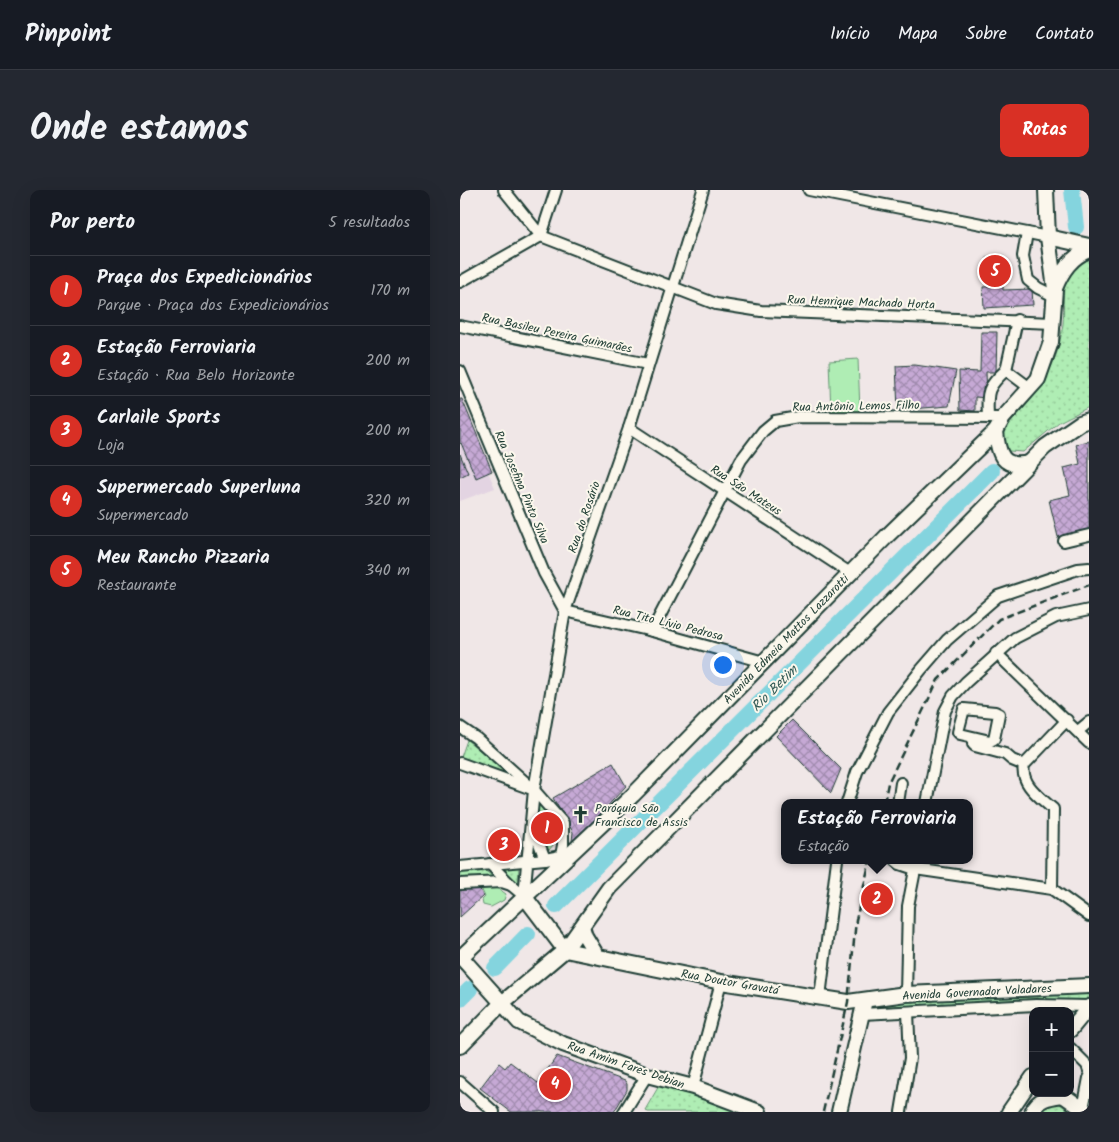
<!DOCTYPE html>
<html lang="pt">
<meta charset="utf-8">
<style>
body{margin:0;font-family:Kalam,sans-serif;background:#242831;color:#f1f3f6}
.controls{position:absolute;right:15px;bottom:15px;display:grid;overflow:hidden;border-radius:10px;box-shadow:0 5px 20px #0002}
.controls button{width:45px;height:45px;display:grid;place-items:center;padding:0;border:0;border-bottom:1px solid #363941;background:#171b24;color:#f1f3f6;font:25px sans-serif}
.you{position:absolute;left:262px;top:474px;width:18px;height:18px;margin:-12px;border:4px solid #fff;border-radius:50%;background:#1a73e8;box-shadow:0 0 0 8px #1a73e833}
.badge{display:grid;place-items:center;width:32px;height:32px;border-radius:50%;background:#d93025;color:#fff;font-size:16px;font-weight:700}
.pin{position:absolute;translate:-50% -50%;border:2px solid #fff;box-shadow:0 1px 5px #0006}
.popup{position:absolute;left:321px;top:609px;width:192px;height:65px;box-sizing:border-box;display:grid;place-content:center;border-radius:10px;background:#171b24;filter:drop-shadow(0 1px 4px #0005);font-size:16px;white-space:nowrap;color:#9ea1a6}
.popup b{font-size:19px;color:#f1f3f6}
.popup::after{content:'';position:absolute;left:50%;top:100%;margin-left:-10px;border:10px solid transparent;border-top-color:#171b24}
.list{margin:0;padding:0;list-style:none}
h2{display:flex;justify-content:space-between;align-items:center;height:65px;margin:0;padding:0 20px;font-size:21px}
h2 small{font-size:16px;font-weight:400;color:#9ea1a6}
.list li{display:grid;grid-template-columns:32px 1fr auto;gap:15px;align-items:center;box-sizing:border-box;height:70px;padding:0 20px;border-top:1px solid #363941}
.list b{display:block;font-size:19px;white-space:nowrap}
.list p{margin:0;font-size:16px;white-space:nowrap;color:#9ea1a6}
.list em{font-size:16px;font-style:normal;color:#9ea1a6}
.map{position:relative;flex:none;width:629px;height:922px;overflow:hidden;border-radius:10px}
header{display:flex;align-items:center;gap:30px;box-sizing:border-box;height:70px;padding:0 25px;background:#171b24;border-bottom:1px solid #363941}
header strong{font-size:24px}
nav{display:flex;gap:28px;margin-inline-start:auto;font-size:18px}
.intro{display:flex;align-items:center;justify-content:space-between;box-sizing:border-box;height:120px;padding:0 30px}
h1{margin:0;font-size:35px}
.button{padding:12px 22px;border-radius:10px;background:#d93025;color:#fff;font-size:18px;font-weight:700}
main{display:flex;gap:30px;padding:0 30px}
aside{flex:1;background:#171b24;border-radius:10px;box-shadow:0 5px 20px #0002}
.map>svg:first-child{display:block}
</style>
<header>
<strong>Pinpoint</strong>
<nav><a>Início</a><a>Mapa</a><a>Sobre</a><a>Contato</a></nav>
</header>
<div class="intro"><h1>Onde estamos</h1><a class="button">Rotas</a></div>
<main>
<aside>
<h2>Por perto<small>5 resultados</small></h2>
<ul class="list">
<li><span class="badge">1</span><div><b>Praça dos Expedicionários</b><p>Parque · Praça dos Expedicionários</p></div><em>170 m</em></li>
<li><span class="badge">2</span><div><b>Estação Ferroviaria</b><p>Estação · Rua Belo Horizonte</p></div><em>200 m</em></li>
<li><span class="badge">3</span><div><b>Carlaile Sports</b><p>Loja</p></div><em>200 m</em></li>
<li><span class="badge">4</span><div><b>Supermercado Superluna</b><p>Supermercado</p></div><em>320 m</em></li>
<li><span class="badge">5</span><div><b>Meu Rancho Pizzaria</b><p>Restaurante</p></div><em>340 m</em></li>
</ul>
</aside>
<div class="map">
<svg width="629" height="922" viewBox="0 0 629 922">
<defs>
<pattern id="park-dots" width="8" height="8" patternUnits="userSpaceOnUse" patternTransform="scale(1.25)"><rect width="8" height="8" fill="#afedb4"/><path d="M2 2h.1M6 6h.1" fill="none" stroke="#96cc9b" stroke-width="1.8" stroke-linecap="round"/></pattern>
<pattern id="building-cross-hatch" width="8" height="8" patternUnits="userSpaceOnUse" patternTransform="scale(1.25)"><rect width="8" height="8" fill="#c6a9d5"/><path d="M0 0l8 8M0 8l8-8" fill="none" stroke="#a08bae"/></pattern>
</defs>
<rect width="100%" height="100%" fill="#f0e7e7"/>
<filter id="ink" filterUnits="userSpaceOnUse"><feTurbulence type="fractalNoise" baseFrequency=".02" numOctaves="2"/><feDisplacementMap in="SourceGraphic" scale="10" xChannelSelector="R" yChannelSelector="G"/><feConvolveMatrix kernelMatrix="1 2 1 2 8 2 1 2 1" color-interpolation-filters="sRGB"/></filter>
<g filter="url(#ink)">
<!-- built -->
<polygon fill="#e3d4e2" points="0,216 35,298 0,311"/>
<!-- grass -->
<g fill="#afedb4" stroke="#679574">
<polygon points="398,169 400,221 371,222 369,171"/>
<polygon points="20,696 39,699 46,704 44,710 31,717 23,715 22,710 25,707"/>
</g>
<!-- park -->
<g fill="url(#park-dots)" stroke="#679574">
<path d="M629,69V217L599,232L563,262L549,261L543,255L542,243C560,221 582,201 592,175C598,162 601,148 603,134C606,105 595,83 629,69Z"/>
<polygon points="7,550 53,588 1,567"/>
<path d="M76,610C89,626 107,640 89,660C76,648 76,626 76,610Z"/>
<polygon points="59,674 58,695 41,677"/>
<polygon points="24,680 34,687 0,690 0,682"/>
<polygon points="629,801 629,813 419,821 419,812"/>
<polygon points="200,894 295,922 188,922 185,920"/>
<polygon points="597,912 611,922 579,922 583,913"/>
</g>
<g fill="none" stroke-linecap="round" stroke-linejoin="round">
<!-- river -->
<g stroke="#84d4de" stroke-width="16">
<polyline points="612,0 616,37"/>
<polyline points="96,716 532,281"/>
<polyline points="35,778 68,744"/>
<polyline points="0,809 10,799"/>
</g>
</g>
<!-- building -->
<g fill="url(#building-cross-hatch)" stroke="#1f3d34">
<polygon points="541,66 542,94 529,95 527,67"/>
<polygon points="543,96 543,100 572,99 573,115 524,118 523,97"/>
<polygon points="521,142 537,142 536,182 526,182 527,208 515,207 515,221 500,220 499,181 520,182"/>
<polygon points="455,175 496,181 489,216 438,220 436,176"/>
<polygon points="0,209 2,209 32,281 16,288 1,253 0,254"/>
<polygon points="629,251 629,343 614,346 613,343 598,347 589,310 610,305 604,278 620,274 616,254"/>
<polygon points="0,264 8,283 0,287"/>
<polygon points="332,530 381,579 371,603 316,546"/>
<polygon points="153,573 166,596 115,651 112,651 113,642 93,608"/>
<polygon points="19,697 23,706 0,727 0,700"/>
<polygon points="97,866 165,891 167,894 167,900 154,922 51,922 20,898 39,873 45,878 50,872 78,893"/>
</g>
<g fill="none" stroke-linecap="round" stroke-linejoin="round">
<defs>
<g id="minor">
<polyline points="44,0 81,46 256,114 301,121 593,133"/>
<polyline points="349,0 588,47"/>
<polyline points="567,43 563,66 568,90 578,98 594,106"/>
<polyline points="0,92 81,46 96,0"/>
<polyline points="557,130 546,180 570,198"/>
<polyline points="0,136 188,174"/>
<polyline points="0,181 84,383 105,421 192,441 304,472"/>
<path d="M528,228C527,202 526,198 546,180"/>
<polyline points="169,238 390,383"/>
<polyline points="604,351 629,345"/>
<polyline points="192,441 281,270 303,241 315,231 338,227 543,228"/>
<polyline points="536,463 629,553"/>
<polygon points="504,519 535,522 539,524 534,549 530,551 500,544 498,542"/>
<polyline points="0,537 16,548 74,600 103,633 103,655 101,666"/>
<polyline points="618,541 629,532"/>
<polyline points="514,548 513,554 515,556 545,564 552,570 564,575"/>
<polyline points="0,573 69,598"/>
<polyline points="387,613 397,582 428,522 461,480 487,450 538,406 618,379 629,378"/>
<polyline points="438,613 441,593"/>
<polyline points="467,613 485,521 493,506 506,492 555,448 596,427 629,420"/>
<polyline points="72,635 85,669"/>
<polyline points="435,670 440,674 455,679 592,699 629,726"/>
<polyline points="30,674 51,695 64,706"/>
<polyline points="0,677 85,669 106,665"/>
<polyline points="0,694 42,692 51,695"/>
<path d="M592,699L593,619C580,607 560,594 564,575L607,530"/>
<polyline points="64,706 74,600 105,421 169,238 243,0"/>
<polyline points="446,804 448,716 457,670"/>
<polyline points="360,807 377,670"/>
<polyline points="402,824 576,815 629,816"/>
<polyline points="610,858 627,875 629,881"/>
<polyline points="0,892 34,922"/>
<polyline points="233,897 261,792"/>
<polyline points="623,919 629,888"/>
<polyline points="164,922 187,885"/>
<polyline points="441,922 450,868 448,822"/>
</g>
<g id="major">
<polyline points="588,47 629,56"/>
<path d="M595,98C602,81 611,67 629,60"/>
<path d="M536,241C538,264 542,279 569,273"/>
<polyline points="64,706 105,760 261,792 388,812 446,804 629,796"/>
<polyline points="122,737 125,746 137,766"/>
<polyline points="1,767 59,832 103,854 187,885 233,897 299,922"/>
<polyline points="0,768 173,605 427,346 536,241 543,228 578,189 591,152 595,99 588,47 586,0"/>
<polyline points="610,840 629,817"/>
<polyline points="0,856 41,814 105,760 149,698 585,257 620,233 629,230"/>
<polyline points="600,903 627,922"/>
<polyline points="379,922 405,810"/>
<polyline points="549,922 573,887"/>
<path d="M572,922C578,908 589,907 603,905"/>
</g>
</defs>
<!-- minor casing -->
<use href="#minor" stroke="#1f3d34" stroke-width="14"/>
<!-- major casing -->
<use href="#major" stroke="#1f3d34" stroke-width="18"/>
<!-- minor -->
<use href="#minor" stroke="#fbf7ec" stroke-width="10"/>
<!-- major -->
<use href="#major" stroke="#fbf7ec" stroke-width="14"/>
<!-- rail -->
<g stroke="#1f3d34" stroke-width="2.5" stroke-dasharray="8 4" stroke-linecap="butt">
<polyline points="424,613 428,593 478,490 539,429 629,395"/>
<polyline points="363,922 388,812 396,730 410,670"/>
</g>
</g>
</g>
<!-- icons -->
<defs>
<symbol id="church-bare" viewBox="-9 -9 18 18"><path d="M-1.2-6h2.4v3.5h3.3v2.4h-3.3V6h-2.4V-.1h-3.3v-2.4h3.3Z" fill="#1f3d34" stroke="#fbf7ec" stroke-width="2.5" paint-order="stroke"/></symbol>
</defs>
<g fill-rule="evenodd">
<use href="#church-bare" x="108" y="612" width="25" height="25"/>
</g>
<g text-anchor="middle" stroke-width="4" stroke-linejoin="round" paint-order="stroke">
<!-- street labels -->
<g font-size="12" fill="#1f3d34" stroke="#fbf7ec">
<text transform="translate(401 112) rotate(2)" y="4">Rua Henrique Machado Horta</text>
<text transform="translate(97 143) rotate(12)" y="4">Rua Basileu Pereira Guimarães</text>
<text transform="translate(396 216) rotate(-1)" y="4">Rua Antônio Lemos Filho</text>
<text transform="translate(62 297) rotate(67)" y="4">Rua Josefina Pinto Silva</text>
<text transform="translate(286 300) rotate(33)" y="4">Rua São Mateus</text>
<text transform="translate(124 327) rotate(-71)" y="4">Rua do Rosário</text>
<text transform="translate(208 433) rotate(14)" y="4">Rua Tito Lívio Pedrosa</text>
<text transform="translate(326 449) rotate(-46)" y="4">Avenida Edmeia Mattos Lazzarotti</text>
<text transform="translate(270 792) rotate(10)" y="4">Rua Doutor Gravatá</text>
<text transform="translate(517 802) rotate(-3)" y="4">Avenida Governador Valadares</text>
<text transform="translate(166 875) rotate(19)" y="4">Rua Amim Fares Debian</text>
</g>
<!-- poi labels -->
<g font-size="12" fill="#1f3d34" stroke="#fbf7ec" text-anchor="start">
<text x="135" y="622">Paróquia São<tspan x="135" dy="14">Francisco de Assis</tspan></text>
</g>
<!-- water labels -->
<g font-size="14" font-style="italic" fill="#335b56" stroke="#fbf7ec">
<text transform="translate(314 498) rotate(-45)" y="5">Rio Betim</text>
</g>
</g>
</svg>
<div class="controls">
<button>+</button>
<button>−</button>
</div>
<div class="you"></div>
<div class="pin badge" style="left:87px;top:638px">1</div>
<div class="pin badge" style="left:417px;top:709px">2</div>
<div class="popup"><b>Estação Ferroviaria</b>Estação</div>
<div class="pin badge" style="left:44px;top:655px">3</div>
<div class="pin badge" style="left:95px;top:894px">4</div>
<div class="pin badge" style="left:535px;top:81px">5</div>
</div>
</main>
